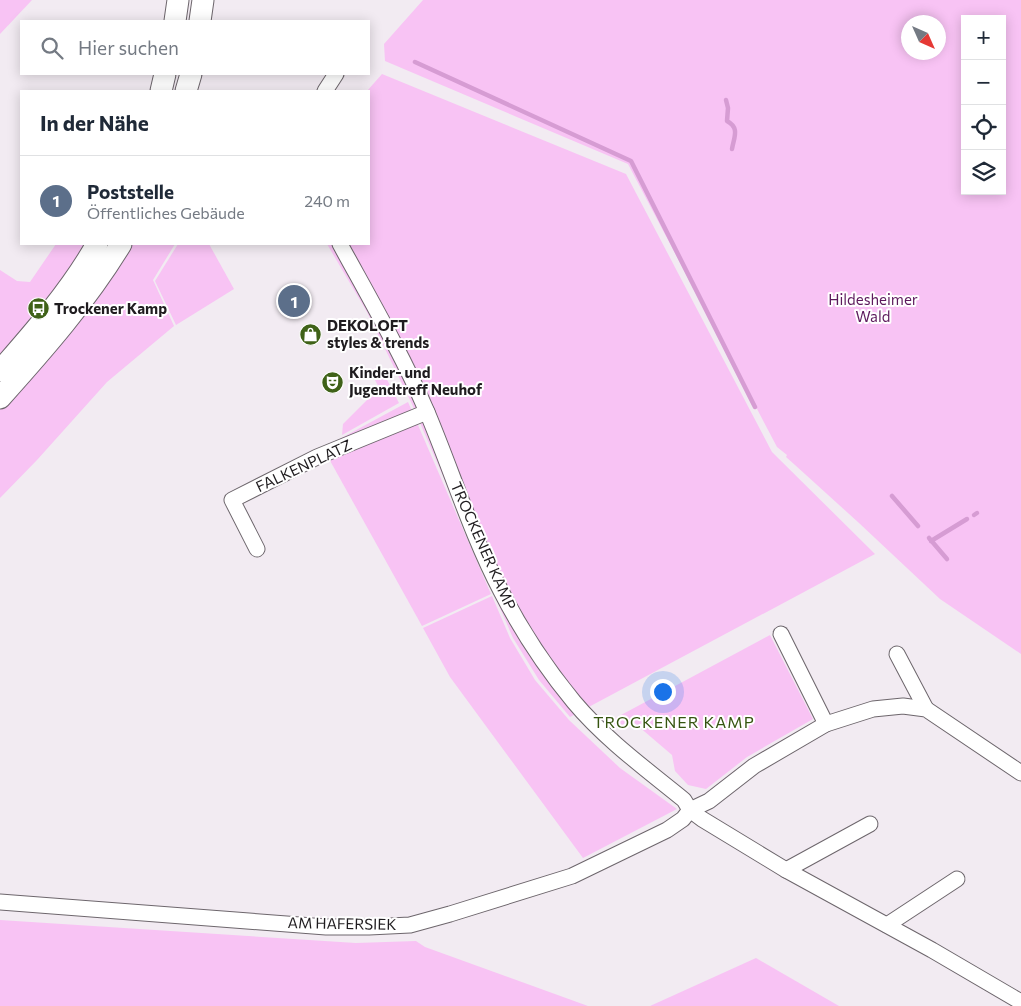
<!DOCTYPE html>
<html lang="de">
<meta charset="utf-8">
<style>
body{margin:0;font-family:Commissioner,sans-serif;background:#f2f2f3;color:#1f2937}
.controls{position:absolute;right:15px;top:15px;display:grid;overflow:hidden;border-radius:0px;box-shadow:0 2px 12px #0003}
.controls button{width:45px;height:45px;display:grid;place-items:center;padding:0;border:0;border-bottom:1px solid #e0e1e3;background:#fff;color:#1f2937;font:25px sans-serif}
.compass{position:absolute;left:901px;top:15px;width:45px;height:45px;border-radius:50%;background:#fff;box-shadow:0 2px 12px #0003;rotate:135deg}
.you{position:absolute;left:662px;top:691px;width:18px;height:18px;margin:-12px;border:4px solid #fff;border-radius:50%;background:#1a73e8;box-shadow:0 0 0 8px #1a73e833}
.badge{display:grid;place-items:center;width:32px;height:32px;border-radius:50%;background:#3f6218;color:#fff;font-size:16px;font-weight:700}
.pin{position:absolute;translate:-50% -50%;border:2px solid #fff;box-shadow:0 1px 5px #0006}
.list{margin:0;padding:0;list-style:none}
h2{display:flex;justify-content:space-between;align-items:center;height:65px;margin:0;padding:0 20px;font-size:21px}
h2 small{font-size:16px;font-weight:400;color:#747a83}
.list li{display:grid;grid-template-columns:32px 1fr auto;gap:15px;align-items:center;box-sizing:border-box;height:90px;padding:0 20px;border-top:1px solid #e0e1e3}
.list b{display:block;font-size:19px;white-space:nowrap}
.list p{margin:0;font-size:16px;white-space:nowrap;color:#747a83}
.list em{font-size:16px;font-style:normal;color:#747a83}
.icon{flex:none;width:28px;height:28px;fill:none;stroke:currentColor;stroke-width:2;stroke-linecap:round;stroke-linejoin:round}
.map{position:relative;flex:none;width:1021px;height:1006px;overflow:hidden}
.search{position:absolute;background:#fff;box-shadow:0 2px 12px #0003;left:20px;top:20px;width:350px;height:55px;display:flex;align-items:center;gap:12px;box-sizing:border-box;padding:0 18px;border-radius:0px;color:#747a83;font-size:19px}
.panel{position:absolute;background:#fff;box-shadow:0 2px 12px #0003;left:20px;top:90px;width:350px;height:155px;border-radius:0px}
.map>svg:first-child{display:block}
</style>
<div class="map">
<svg width="1021" height="1006" viewBox="0 0 1021 1006">
<rect width="100%" height="100%" fill="#f2ebf2"/>
<!-- green -->
<g fill="#f8c3f4" fill-rule="evenodd">
<polygon points="0,0 32,0 0,34"/>
<path d="M423,0H1021V654L940,599L859,523L795,465L786,457L787,455L777,447L628,164L385,61L384,44ZM965,19H1002V191H965ZM908,22H938V52H908Z"/>
<polygon points="382,74 626,174 772,452 875,554 570,717 539,680 513,638 411,402 367,312 327,244 369,244 369,91 367,91"/>
<polygon points="56,244 92,244 0,365 0,270 17,281 30,282"/>
<polygon points="129,244 175,244 153,280 174,326 107,382 37,460 0,498 0,410 37,365"/>
<polygon points="178,244 209,244 234,289 176,325 155,281"/>
<polygon points="380,366 399,403 342,435 343,424 379,388 370,370"/>
<polygon points="408,402 491,594 422,626 323,448"/>
<polygon points="492,596 510,638 535,680 569,720 620,768 677,809 583,858 450,677 423,628"/>
<polygon points="770,635 813,719 747,757 706,789 688,785 675,771 672,755 631,720 616,729 608,722"/>
<polygon points="0,920 356,943 416,941 425,947 588,1006 0,1006"/>
<polygon points="756,958 839,1006 650,1006"/>
</g>
<g fill="none" stroke-linecap="round" stroke-linejoin="round">
<!-- stream -->
<g stroke="#d69cd3" stroke-width="4.5">
<polyline points="415,62 631,161 755,407"/>
<path d="M726,100L728,108L727,121C740,128 734,137 732,149"/>
<polyline points="892,496 918,526"/>
<polyline points="974,515 977,513"/>
<polyline points="929,538 947,559"/>
<polyline points="931,541 967,519"/>
</g>
<defs>
<g id="street">
<polyline points="325,91 336,74"/>
<path d="M340,244C370,299 402,354 427,412C452,471 471,534 501,591C521,630 546,668 574,702C605,739 646,769 684,800L690,810L702,819L786,870L932,950L1021,1002"/>
<polyline points="257,549 232,500 317,457 427,412"/>
<polyline points="781,634 826,724"/>
<polyline points="897,654 926,709"/>
<polyline points="690,810 709,801 754,766 826,724 873,709 903,706 926,709 1021,773"/>
<polyline points="786,870 870,824"/>
<polyline points="0,902 326,927 369,927 410,925 450,914 572,876 667,830 683,819 690,810"/>
<polyline points="887,925 957,879"/>
</g>
<g id="secondary">
<polyline points="175,21 178,0"/>
<polyline points="200,21 203,0"/>
<polyline points="161,91 165,74"/>
<polyline points="186,91 191,74"/>
<path d="M0,371C35,331 71,290 97,244"/>
<path d="M0,398C44,349 87,300 121,244"/>
</g>
</defs>
<!-- street casing -->
<use href="#street" stroke="#6d666c" stroke-width="17"/>
<!-- secondary casing -->
<use href="#secondary" stroke="#6d666c" stroke-width="23"/>
<!-- street -->
<use href="#street" stroke="#fff" stroke-width="15"/>
<!-- secondary -->
<use href="#secondary" stroke="#fff" stroke-width="21"/>
</g>
<!-- icons -->
<defs>
<symbol id="bus-disc" viewBox="-11 -11 22 22"><circle r="9.5" fill="#3f6218" stroke="#fff"/><path d="M-5-6H5V4H4V6H2V4H-2V6H-4V4H-5ZM-3.5-4V0h7V-4ZM-3.5 1.2v1.5H-2V1.2ZM2 1.2v1.5H3.5V1.2Z" fill="#fff"/></symbol>
<symbol id="shop-disc" viewBox="-11 -11 22 22"><circle r="9.5" fill="#3f6218" stroke="#fff"/><path d="M-5-2.5h2.3a2.7 3.5 0 0 1 5.4 0H5L5.5 6h-11ZM-1.5-2.5h3a1.5 2.3 0 0 0-3 0Z" fill="#fff"/></symbol>
<symbol id="theatre-disc" viewBox="-11 -11 22 22"><circle r="9.5" fill="#3f6218" stroke="#fff"/><path d="M-5-5.5Q0-4 5-5.5V0Q5 5 0 6Q-5 5-5 0ZM-3.3-2.5H-1v1.5H-3.3ZM1-2.5H3.3v1.5H1ZM-2.8 1Q0 5.5 2.8 1Z" fill="#fff"/></symbol>
</defs>
<g fill-rule="evenodd">
<use href="#bus-disc" x="26" y="296" width="25" height="25"/>
<use href="#shop-disc" x="298" y="322" width="25" height="25"/>
<use href="#theatre-disc" x="320" y="370" width="25" height="25"/>
</g>
<g text-anchor="middle" stroke-width="4" stroke-linejoin="round" paint-order="stroke">
<!-- park labels -->
<g font-size="15" fill="#5d1a5d" stroke="#fff">
<text x="873" y="305">Hildesheimer<tspan x="873" dy="17">Wald</tspan></text>
</g>
<!-- poi labels -->
<g font-size="15" font-weight="bold" fill="#1f1c1f" stroke="#fff" text-anchor="start">
<text x="54" y="314">Trockener Kamp</text>
<text x="327" y="331">DEKOLOFT<tspan x="327" dy="17">styles &amp; trends</tspan></text>
<text x="349" y="378">Kinder- und<tspan x="349" dy="17">Jugendtreff Neuhof</tspan></text>
</g>
<!-- street labels -->
<g font-size="15" fill="#1f1c1f" stroke="#fff">
<text transform="translate(304 466) rotate(-25)" y="5">FALKENPLATZ</text>
<text transform="translate(483 546) rotate(66)" y="5">TROCKENER KAMP</text>
<text transform="translate(342 924) rotate(1)" y="5">AM HAFERSIEK</text>
</g>
<!-- neighbourhood labels -->
<g font-size="16" letter-spacing="1" fill="#355410" stroke="#fff">
<text x="674" y="728">TROCKENER KAMP</text>
</g>
</g>
</svg>
<div class="controls">
<button>+</button>
<button>−</button>
<button><svg class="icon" aria-label="locate" viewBox="0 0 24 24"><circle cx="12" cy="12" r="6"/><path d="M12 2v4M12 18v4M2 12h4M18 12h4"/></svg></button>
<button><svg class="icon" aria-label="layers" viewBox="0 0 24 24"><path d="M12 4l9 5-9 5-9-5zM3 14l9 5 9-5"/></svg></button>
</div>
<svg class="compass" viewBox="-18 -18 36 36"><path d="M0-13l5 13h-10z" fill="#e53935"/><path d="M0 13l5-13h-10z" fill="#747a83"/></svg>
<div class="you"></div>
<div class="pin badge" style="left:294px;top:301px;background:#5c6f8a">1</div>
<div class="search"><svg class="icon" aria-label="search" viewBox="0 0 24 24"><circle cx="10" cy="10" r="6"/><path d="M15 15l6 6"/></svg>Hier suchen</div>
<section class="panel">
<h2>In der Nähe<small></small></h2>
<ul class="list">
<li><span class="badge" style="background:#5c6f8a">1</span><div><b>Poststelle</b><p>Öffentliches Gebäude</p></div><em>240 m</em></li>
</ul>
</section>
</div>
